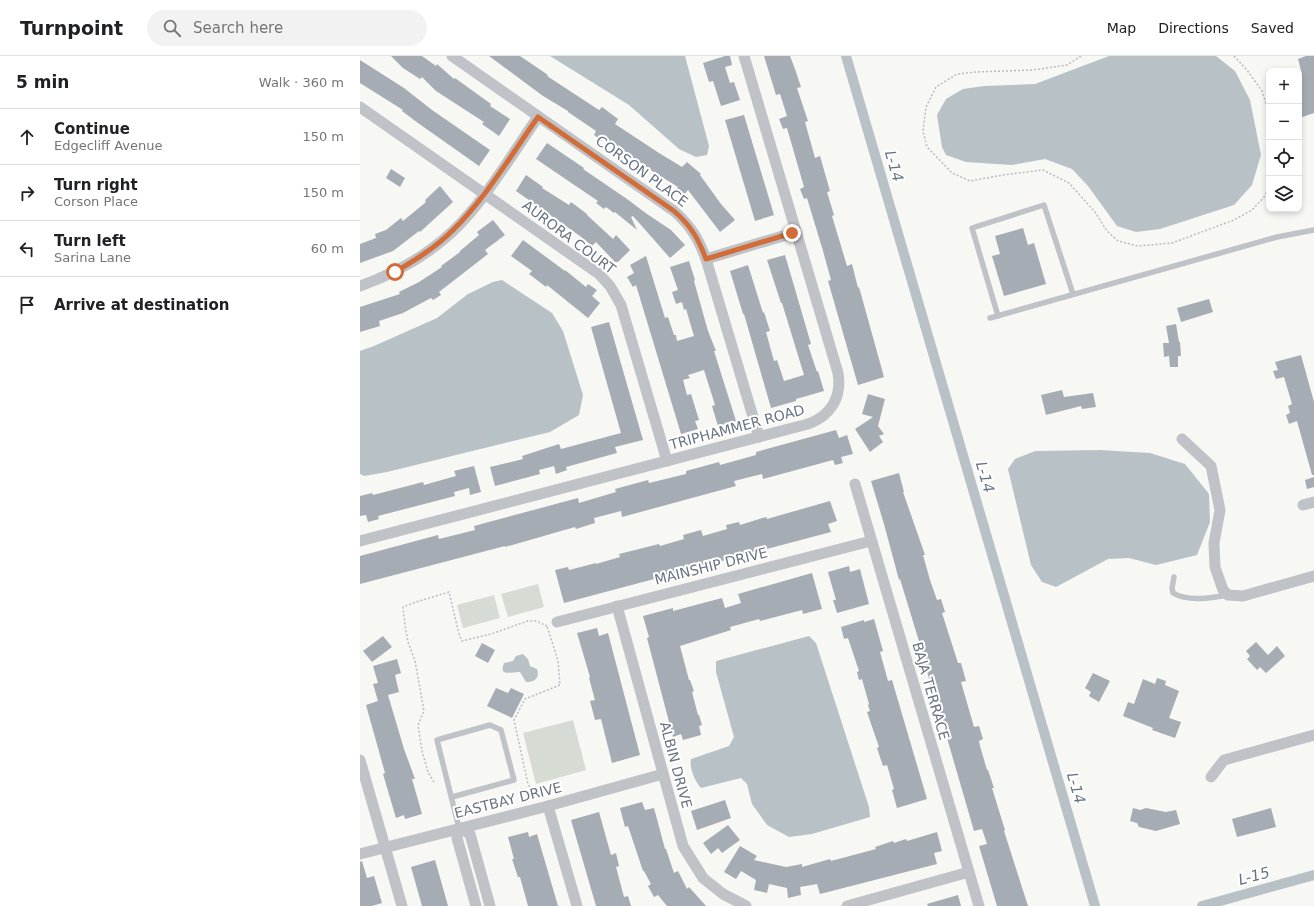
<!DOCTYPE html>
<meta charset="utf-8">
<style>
body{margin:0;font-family:"DejaVu Sans",sans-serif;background:#f2f2f2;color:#202124}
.controls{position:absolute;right:12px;top:12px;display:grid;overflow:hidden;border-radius:8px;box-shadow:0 2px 6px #0003}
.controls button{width:36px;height:36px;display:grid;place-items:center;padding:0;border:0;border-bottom:1px solid #e0e0e0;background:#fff;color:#202124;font:20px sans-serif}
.stop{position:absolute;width:12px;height:12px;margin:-9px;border:3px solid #d26c39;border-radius:50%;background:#fff}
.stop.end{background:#d26c39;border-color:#fff;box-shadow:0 1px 4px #0008}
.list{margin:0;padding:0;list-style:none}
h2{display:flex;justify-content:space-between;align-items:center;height:52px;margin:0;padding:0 16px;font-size:17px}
h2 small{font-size:13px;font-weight:400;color:#757577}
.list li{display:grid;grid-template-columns:26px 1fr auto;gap:12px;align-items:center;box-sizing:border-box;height:56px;padding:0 16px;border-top:1px solid #e0e0e0}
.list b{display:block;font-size:15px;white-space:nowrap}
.list p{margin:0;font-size:13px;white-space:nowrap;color:#757577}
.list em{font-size:13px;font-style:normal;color:#757577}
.icon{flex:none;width:22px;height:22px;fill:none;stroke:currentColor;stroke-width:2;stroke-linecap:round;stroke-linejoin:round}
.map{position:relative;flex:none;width:954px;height:850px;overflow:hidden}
header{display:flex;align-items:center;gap:24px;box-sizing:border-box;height:56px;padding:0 20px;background:#fff;border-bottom:1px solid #e0e0e0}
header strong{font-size:19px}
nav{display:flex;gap:22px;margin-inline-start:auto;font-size:14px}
.search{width:280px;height:36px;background:#f2f2f2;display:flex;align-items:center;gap:10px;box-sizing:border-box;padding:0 14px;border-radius:22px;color:#757577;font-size:15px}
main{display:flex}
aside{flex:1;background:#fff}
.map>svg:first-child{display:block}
</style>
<header>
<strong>Turnpoint</strong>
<div class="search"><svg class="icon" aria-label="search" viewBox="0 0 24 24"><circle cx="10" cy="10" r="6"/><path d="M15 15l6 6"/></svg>Search here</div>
<nav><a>Map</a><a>Directions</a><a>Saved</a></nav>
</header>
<main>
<aside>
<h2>5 min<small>Walk · 360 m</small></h2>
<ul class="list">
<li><svg class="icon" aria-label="ahead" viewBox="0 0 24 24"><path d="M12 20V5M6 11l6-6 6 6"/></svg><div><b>Continue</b><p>Edgecliff Avenue</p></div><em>150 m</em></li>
<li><svg class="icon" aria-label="right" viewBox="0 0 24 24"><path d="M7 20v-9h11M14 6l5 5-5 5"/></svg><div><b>Turn right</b><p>Corson Place</p></div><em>150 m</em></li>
<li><svg class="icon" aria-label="left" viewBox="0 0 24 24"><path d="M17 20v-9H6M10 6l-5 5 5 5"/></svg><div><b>Turn left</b><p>Sarina Lane</p></div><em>60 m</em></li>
<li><svg class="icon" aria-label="arrive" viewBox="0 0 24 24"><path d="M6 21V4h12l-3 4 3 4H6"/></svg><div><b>Arrive at destination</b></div></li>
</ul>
</aside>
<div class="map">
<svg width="954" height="850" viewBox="0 0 954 850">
<rect width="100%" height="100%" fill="#f7f7f4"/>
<!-- green -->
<g fill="#d6dbd4">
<polygon points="178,528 184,551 148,561 141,538"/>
<polygon points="134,539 140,562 103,572 97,549"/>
<polygon points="213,664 226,714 176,728 163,677"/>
</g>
<!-- water -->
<g fill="#b8c1c6">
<polygon points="190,0 325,0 349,90 347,99 336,101 319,93 269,49"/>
<polygon points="749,0 856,0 875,15 890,44 901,99 892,129 874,149 800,173 776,176 757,170 728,130 712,113 685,103 652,109 606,106 586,99 582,91 577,59 586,43 603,33 624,30 675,28"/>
<polygon points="142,224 192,257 203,275 223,339 219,359 190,376 27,416 4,420 0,418 0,295 14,290 77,262 108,238 133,226"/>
<polygon points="740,394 790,397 825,408 849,438 850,466 837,499 796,509 769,502 748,503 696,531 682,526 671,509 648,413 655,403 675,395"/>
<path d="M449,580L456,587L509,751L510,761L452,778L429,781L407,769L392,748L387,728L381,722L341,732C335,726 329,711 331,703L369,690L374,681L356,616V605Z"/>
<path d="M163,598L168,603L170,610L177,613C180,622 175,626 166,626L160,616C153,615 138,622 144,607L153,605L156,600Z"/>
</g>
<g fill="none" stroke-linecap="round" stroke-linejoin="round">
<!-- canal -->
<g stroke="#b8c1c6" stroke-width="10">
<polyline points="486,0 735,850"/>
<polyline points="842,850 954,819"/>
</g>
</g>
<!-- building -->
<g fill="#a6acb3">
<polygon points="31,0 62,0 76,10 77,8 94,23 95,22 131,48 130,50 150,63 139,80 122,68 124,66 76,35 62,21 60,23 43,12"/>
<polygon points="129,0 160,0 188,19 187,20 239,54 242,51 258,63 255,68 299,97 322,111 327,106 341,118 340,119 361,148 375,164 360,176 328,134 323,140 315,134 318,131 289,113 268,99 269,98 244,82 242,85 234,79 236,75 208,56 208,55 183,40"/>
<polygon points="365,0 370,0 372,9 365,11 370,27 374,26 380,44 361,50 353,25 349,26 343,7"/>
<polygon points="404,0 430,0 435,13 441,31 437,32 448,65 445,66 455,102 460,100 470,135 467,136 474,159 472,160 487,210 492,208 498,232 499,231 524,321 498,329 468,225 471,224 463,195 447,142 444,143 440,133 444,131 427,72 423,73 419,63 427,60 420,38 416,39"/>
<polygon points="946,0 954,0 954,57 939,62 939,18 942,18 938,3"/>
<polygon points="0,4 44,32 72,54 130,94 119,110 58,67 42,55 43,54 0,27"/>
<polygon points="384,59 414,159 395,165 365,64"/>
<polygon points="187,87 224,112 223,113 267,143 287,158 311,174 325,189 310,202 273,160 271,161 277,174 255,156 254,157 246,151 244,153 236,147 238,145 176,103"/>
<polygon points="31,113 45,122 40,131 26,122"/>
<polygon points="166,119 183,131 182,132 209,149 211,146 227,158 227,159 253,183 256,179 270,194 258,206 255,206 236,186 232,190 220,180 156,135"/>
<polygon points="80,130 93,146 60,176 59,175 33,195 0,207 0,188 16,182 15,178 26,174 41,162 43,165 66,146 65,144"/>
<polygon points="133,164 145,179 125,194 128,198 79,236 81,239 73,244 71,242 43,257 19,265 20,270 0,276 0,251 40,238 39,236 59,226 82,211 81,210 100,196 100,195 119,179 117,176"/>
<polygon points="663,172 668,189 674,187 686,228 644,240 632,200 640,198 635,180"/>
<polygon points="163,184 205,215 205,214 226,231 228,228 237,234 232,240 240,247 228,262 187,229 186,231 169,218 172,215 151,200"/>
<polygon points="425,199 451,288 448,289 457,316 458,315 464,335 436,343 436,345 411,352 384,258 383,258 370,215 388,209 403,257 404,256 410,275 406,276 414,305 417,304 424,325 444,319 422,247 421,247 407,204"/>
<polygon points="286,200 305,262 308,261 314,279 316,279 317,285 334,280 326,253 324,254 322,246 316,248 312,236 318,234 310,211 329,205 335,224 334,225 348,275 356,295 354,295 376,365 358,370 352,350 355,349 344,314 328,319 330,322 323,324 327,339 331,338 339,364 335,365 338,373 321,378 276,229 273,231 267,221 274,217 270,209"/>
<polygon points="849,243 853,256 821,266 817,252"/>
<polygon points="249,266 283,384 255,391 257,397 206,411 207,414 196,418 194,410 179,414 180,418 135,430 130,411 163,403 162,400 199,388 201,393 261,377 231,271"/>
<polygon points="816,268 819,286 820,286 821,300 818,300 818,311 810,311 809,300 804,301 803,287 809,287 806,270"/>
<polygon points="941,299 954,346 954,419 952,419 937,365 929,368 926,359 930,357 928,350 932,348 924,321 916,323 913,315 918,314 915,306"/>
<polygon points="702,334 704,341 733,337 736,351 722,353 721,350 686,359 681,339"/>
<polygon points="508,338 525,343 518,370 524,378 519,380 523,386 510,396 495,373 513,361 502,358"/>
<polygon points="476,374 479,382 487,379 493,398 481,401 483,407 475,409 473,404 403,423 402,418 374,425 376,430 262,461 261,455 234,462 235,467 216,473 215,471 145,491 145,490 0,528 0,500 78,479 79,483 115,474 114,470 218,442 219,447 256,436 255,433 288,424 289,427 326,418 326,415 359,406 360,409 396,399 396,396"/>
<polygon points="114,410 121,436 110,439 109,432 94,436 95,440 18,460 19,463 8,466 6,459 0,460 0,440 12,437 13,439 63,426 64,429 96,420 94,415"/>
<polygon points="539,417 544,436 543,436 565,499 563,499 570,524 577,544 581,543 585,556 582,557 598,607 601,607 606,625 601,626 614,671 619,670 623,683 619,685 620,690 627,714 628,714 634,732 632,732 645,774 644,775 668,850 637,850 619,790 627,788 622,773 614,775 578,651 573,634 572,635 562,595 540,523 539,524 524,468 511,425"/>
<polygon points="954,421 954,431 947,433 945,424"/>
<polygon points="470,445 477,465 468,468 471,476 204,547 195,514 208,511 209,514 236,507 236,508 260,501 259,498 299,488 300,490 324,483 323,479 341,474 343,480 367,473 366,469 379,466 380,469 406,461 407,463"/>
<polygon points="489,510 490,516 500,513 509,548 477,557 473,544 476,544 468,516"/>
<polygon points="452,517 462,553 443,558 442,554 400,565 399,563 370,571 371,574 320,590 329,624 330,624 334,635 332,636 338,659 339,659 342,669 339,670 341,679 323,684 321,678 313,681 287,582 289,581 283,560 313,552 313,555 362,542 365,552 381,547 378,538"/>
<polygon points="514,563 523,595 520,596 528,625 532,624 567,743 537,752 532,734 534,733 527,709 523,710 517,692 519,691 507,656 510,655 508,649 509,648 502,623 499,624 497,616 499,615 488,582 484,583 481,571 504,564 504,566"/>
<polygon points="237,572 239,580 248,577 280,699 252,707 241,663 235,664 230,645 235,644 229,622 230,621 217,577"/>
<polygon points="23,580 32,591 12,606 3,595"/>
<polygon points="896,586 908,599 917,590 925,600 906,617 900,611 897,614 887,603 890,600 886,595"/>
<polygon points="122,587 135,594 128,607 115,600"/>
<polygon points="37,603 41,617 35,619 39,636 28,639 44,693 55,723 52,723 62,758 45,763 44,759 36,762 23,718 25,717 6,649 18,645 13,628 18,627 13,610"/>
<polygon points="733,617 750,625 739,646 729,640 731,636 725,632"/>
<polygon points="797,622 806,625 805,629 819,635 809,662 821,666 815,682 792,674 793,672 763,660 768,646 774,648 783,623 795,628"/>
<polygon points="136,632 148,637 151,632 164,638 152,662 127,650"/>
<polygon points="365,744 371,762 337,774 331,755"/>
<polygon points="282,746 285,754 294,752 305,793 306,793 314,817 318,815 327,833 329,831 346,850 307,850 298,839 294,841 288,830 291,828 284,815 283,815 268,770 265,771 260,752"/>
<polygon points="773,752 780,754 786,752 806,756 816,754 820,768 796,775 779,771 777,767 770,765"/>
<polygon points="911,752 916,771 877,781 872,763"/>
<polygon points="239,756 251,799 256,797 259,810 256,811 264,841 268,840 271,850 236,850 211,764"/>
<polygon points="368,769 380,784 362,797 358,792 351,798 343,787"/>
<polygon points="168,776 169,781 177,778 198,850 168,850 160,821 158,821 152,803 154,803 148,781"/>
<polygon points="577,776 582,795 574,797 577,808 460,838 457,828 440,831 441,839 428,842 427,832 409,828 407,837 394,834 396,824 381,815 376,823 364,816 380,790 397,800 394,804 426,811 442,808 442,811 470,803 471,805 516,793 515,791 533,785 534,787 546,783 547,785"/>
<polygon points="75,804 79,818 88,850 62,850 51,811"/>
<polygon points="2,805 7,822 14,820 22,847 12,850 0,850 0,806"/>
<polygon points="598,839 601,850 568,850 567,848"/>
</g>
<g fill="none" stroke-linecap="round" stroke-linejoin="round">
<!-- path -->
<g stroke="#b9bbbe" stroke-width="1.5" stroke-dasharray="2 2" stroke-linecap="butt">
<polyline points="721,0 707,9 673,14 616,16 597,18 576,31 566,51 563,75 567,91 592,117 610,125 643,119 683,114 709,127 735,156 747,175 758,185 778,190 812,187 874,164 892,154 905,140 909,128"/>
<polyline points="874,0 887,14 902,35 909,57"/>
<polyline points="74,726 68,716 62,695 58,669 64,655 55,605 48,586 45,570 43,551 56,546 89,536 99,578 102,585 131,578 168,565 176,565 187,570 188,569"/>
<polyline points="176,741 168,728 154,664 165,643 200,629 198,605 187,570"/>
</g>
<!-- lane -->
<g stroke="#bfc2c6" stroke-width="5.5">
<polyline points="638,260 612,172 684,149 713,238"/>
<polyline points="630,262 917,181 954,174"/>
<path d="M814,521L812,532L813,537C828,546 851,542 868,539"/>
<polyline points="92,741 154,724 141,674 130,669 77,684 99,772"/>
</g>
<!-- street -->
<g stroke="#bfc2c6" stroke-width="11">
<path d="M92,0L314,155C331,170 338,182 346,203L399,381"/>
<polyline points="0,51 239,218 250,230 261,249 307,405"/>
<polyline points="346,203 436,176"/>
<path d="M0,230C34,218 65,201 92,176C125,145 152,98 178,61"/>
<polyline points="822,383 851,410 860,454 854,487 855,511 863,534 868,539 883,540 954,520"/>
<polyline points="495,428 619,850"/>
<polyline points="943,449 954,446"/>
<path d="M0,485L448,368C471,360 482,341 478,317L384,0"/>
<polyline points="257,550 323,790 343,822 363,838 386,850"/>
<polyline points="197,566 511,485"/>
<polyline points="0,704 42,850"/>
<polyline points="851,721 864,704 954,679"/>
<polyline points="188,750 217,850"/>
<polyline points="0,798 188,750 303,718"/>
<polyline points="116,850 97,782 99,772 110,778 130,850"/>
<polyline points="487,850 609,816"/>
</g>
</g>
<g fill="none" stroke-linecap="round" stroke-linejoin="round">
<!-- route -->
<path stroke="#d26c39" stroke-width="5" d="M35,216C55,204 75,192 92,175C126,142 151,99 178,61L314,155C331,170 338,182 346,203L432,177"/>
</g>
<g text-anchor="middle" stroke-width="4" stroke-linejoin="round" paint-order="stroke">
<!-- street labels -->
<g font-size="14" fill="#697482" stroke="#fff">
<text transform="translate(282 115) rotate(36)" y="5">CORSON PLACE</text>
<text transform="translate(209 181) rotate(37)" y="5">AURORA COURT</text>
<text transform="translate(377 371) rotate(-15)" y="5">TRIPHAMMER ROAD</text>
<text transform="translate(351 510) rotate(-14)" y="5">MAINSHIP DRIVE</text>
<text transform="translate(571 635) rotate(74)" y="5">BAJA TERRACE</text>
<text transform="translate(316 709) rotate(75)" y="5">ALBIN DRIVE</text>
<text transform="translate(148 744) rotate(-14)" y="5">EASTBAY DRIVE</text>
</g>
<!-- water labels -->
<g font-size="15" font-style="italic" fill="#65757f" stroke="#fff">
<text transform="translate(534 110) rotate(74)" y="5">L-14</text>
<text transform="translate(625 421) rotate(74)" y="5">L-14</text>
<text transform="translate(716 732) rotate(74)" y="5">L-14</text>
<text transform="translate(894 820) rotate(-15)" y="5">L-15</text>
</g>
</g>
</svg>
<div class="controls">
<button>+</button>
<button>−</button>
<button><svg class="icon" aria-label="locate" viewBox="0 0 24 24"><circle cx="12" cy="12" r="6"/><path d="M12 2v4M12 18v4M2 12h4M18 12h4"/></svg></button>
<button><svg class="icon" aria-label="layers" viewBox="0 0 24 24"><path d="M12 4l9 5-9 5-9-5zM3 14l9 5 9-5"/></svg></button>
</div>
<div class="stop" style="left:35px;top:216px"></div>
<div class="stop end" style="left:432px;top:177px"></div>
</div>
</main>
